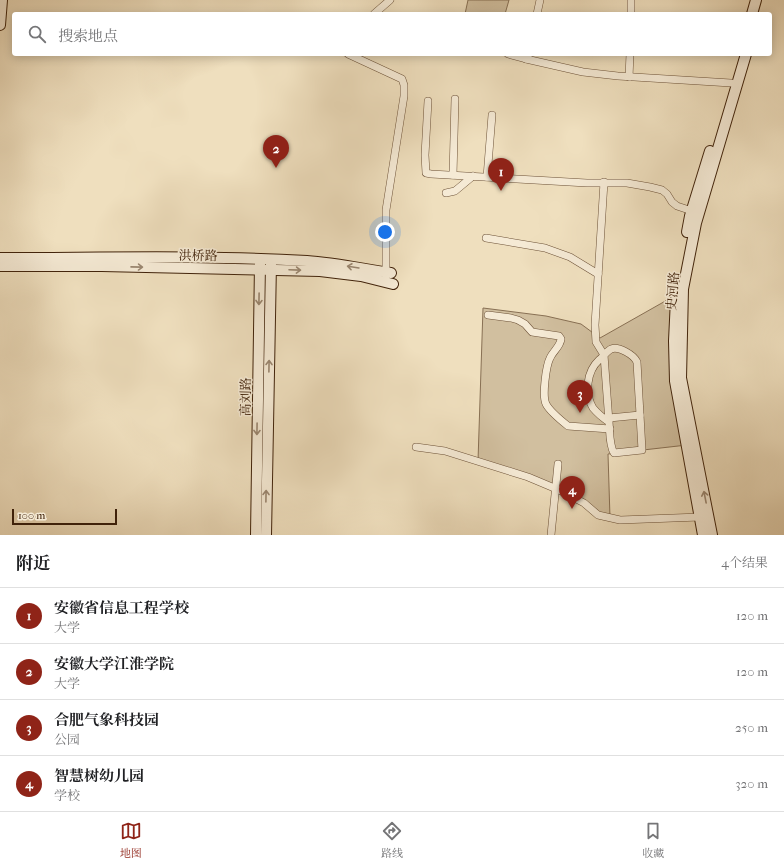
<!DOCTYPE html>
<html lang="zh">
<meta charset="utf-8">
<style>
body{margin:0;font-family:"IM FELL French Canon","Noto Serif SC",serif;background:#f2f2f2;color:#202124}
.scale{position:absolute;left:12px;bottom:10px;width:105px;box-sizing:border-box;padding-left:4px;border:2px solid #40220a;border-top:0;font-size:11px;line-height:14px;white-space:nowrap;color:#40220a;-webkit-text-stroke:3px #f5ead5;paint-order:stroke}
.you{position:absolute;left:385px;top:232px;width:14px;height:14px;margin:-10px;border:3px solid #fff;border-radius:50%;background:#1a73e8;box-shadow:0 0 0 6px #1a73e833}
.badge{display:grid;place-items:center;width:26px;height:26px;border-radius:50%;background:#8f2418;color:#fff;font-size:13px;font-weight:700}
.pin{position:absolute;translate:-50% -33px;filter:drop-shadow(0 1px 2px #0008)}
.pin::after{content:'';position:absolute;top:21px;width:14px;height:12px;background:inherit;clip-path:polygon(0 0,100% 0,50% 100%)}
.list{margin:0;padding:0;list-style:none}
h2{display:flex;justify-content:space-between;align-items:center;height:52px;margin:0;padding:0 16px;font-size:17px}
h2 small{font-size:13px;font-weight:400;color:#757577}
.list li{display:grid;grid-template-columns:26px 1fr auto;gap:12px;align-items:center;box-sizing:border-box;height:56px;padding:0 16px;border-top:1px solid #e0e0e0}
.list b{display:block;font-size:15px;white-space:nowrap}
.list p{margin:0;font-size:13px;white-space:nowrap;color:#757577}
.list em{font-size:13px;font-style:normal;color:#757577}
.icon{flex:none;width:22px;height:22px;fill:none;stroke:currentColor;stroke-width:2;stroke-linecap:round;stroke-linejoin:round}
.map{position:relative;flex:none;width:784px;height:535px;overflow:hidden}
.search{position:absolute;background:#fff;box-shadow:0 2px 10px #0003;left:12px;right:12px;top:12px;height:44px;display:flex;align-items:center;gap:10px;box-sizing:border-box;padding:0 14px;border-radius:4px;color:#757577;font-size:15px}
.sheet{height:276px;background:#fff}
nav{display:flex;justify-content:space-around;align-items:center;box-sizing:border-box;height:56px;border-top:1px solid #e0e0e0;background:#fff;font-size:11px;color:#757577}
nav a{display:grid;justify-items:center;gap:2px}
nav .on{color:#8f2418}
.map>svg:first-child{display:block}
</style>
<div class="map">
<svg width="784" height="535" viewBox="0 0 784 535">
<rect width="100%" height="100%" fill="#efdfbe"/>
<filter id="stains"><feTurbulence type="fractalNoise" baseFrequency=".005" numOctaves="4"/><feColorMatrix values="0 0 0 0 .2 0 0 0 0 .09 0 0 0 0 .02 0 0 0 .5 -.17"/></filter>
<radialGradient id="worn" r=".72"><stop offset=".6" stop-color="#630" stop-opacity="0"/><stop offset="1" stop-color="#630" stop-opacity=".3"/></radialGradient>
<!-- green -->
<g fill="#d1bf9f" stroke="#887054">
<polygon points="468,0 509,0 505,14 465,14"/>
<polygon points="676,295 687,445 608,454 610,518 559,490 478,461 483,308 546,316 581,324 600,338"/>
</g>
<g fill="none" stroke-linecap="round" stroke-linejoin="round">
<defs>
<g id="street">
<polyline points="374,14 390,0"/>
<polyline points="537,14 540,0"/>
<polyline points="631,14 631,0"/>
<polyline points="348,54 402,79 404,85 404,96 386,210 386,276"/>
<polyline points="508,54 526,59 529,54"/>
<polyline points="526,59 583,72 618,76 731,83"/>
<polyline points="629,77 630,54"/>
<polyline points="428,101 425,155 426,173 431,174 587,183 627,183 650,187 662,190 667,194 672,202 677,206 692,211"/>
<polyline points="453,175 455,99"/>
<polyline points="487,177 492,115"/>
<path d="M604,182L595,325L596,342L604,355L609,422C610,432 609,445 614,453L642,450L637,362C634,355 619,346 611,349C607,351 603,357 599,360C587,371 584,393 593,408C598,414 603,418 609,422"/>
<polyline points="446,193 455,191 473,176"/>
<polyline points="486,238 545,248 570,257 598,274"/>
<path d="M488,315L511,318L518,320L525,324L532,332L559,336L561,339C560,347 553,351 550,358C546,366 542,396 546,404C549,410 563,422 568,426L610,429"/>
<polyline points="609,418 640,415"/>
<polyline points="416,447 445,451 528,477 559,490 584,503 598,515 620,520 700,517"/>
<polyline points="551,535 558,464"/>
</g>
<g id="secondary">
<polyline points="752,14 756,0"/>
<polyline points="0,25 2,0"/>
<polyline points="687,232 690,216 710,151"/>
<path d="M0,258C102,258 205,255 307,261C335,263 363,269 391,273"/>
<polyline points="0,266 102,266 320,271 361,276 393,284"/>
<polyline points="676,299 674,341 675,381 703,535"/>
<polyline points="256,535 260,264"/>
<polyline points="266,535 271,263"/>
<polyline points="712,535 681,378 683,289 696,223 746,54"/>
</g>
</defs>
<!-- street casing -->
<use href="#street" stroke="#6c5137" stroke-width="8"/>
<!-- secondary casing -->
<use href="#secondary" stroke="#40220a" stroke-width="12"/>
<!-- street -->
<use href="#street" stroke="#f5ead5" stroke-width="7"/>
<!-- secondary -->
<use href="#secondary" stroke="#f5ead5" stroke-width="10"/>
</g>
<!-- one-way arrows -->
<defs><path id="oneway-shaft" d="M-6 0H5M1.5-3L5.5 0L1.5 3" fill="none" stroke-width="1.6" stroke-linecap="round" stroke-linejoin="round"/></defs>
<g stroke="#9a8670">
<use href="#oneway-shaft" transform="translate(137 267) rotate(1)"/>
<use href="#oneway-shaft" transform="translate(353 267) rotate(-171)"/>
<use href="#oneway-shaft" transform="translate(295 270) rotate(2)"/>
<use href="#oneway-shaft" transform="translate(259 299) rotate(91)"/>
<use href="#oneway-shaft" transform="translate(269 366) rotate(-89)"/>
<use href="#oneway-shaft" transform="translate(257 429) rotate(91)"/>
<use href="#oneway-shaft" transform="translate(266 496) rotate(-89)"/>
<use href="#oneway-shaft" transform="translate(705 497) rotate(-101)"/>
</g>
<g text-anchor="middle" stroke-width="3" stroke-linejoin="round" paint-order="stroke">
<!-- street labels -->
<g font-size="13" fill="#40220a" stroke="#f5ead5">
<text transform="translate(198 255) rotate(1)" y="5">洪桥路</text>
<text transform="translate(672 291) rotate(-85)" y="5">史河路</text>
<text transform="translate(245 397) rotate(-89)" y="5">高刘路</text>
</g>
</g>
<rect width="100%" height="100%" filter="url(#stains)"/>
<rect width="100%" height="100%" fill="url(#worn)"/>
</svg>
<div class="scale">100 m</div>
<div class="you"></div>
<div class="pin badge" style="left:501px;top:191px">1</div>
<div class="pin badge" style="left:276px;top:168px">2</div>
<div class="pin badge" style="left:580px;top:413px">3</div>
<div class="pin badge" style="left:572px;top:509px">4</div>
<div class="search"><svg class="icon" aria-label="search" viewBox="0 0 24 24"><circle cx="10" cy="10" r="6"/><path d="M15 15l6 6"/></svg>搜索地点</div>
</div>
<section class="sheet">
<h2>附近<small>4个结果</small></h2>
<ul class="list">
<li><span class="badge">1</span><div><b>安徽省信息工程学校</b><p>大学</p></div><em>120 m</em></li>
<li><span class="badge">2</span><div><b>安徽大学江淮学院</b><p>大学</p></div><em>120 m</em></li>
<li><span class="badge">3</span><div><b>合肥气象科技园</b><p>公园</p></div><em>250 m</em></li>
<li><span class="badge">4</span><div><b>智慧树幼儿园</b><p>学校</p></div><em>320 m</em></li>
</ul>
</section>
<nav>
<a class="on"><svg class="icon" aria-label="map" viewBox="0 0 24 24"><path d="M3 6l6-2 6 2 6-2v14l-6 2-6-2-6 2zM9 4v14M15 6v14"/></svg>地图</a>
<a><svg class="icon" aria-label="directions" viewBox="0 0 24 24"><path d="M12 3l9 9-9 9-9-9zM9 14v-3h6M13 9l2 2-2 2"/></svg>路线</a>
<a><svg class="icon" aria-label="saved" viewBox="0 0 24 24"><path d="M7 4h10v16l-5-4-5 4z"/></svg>收藏</a>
</nav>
